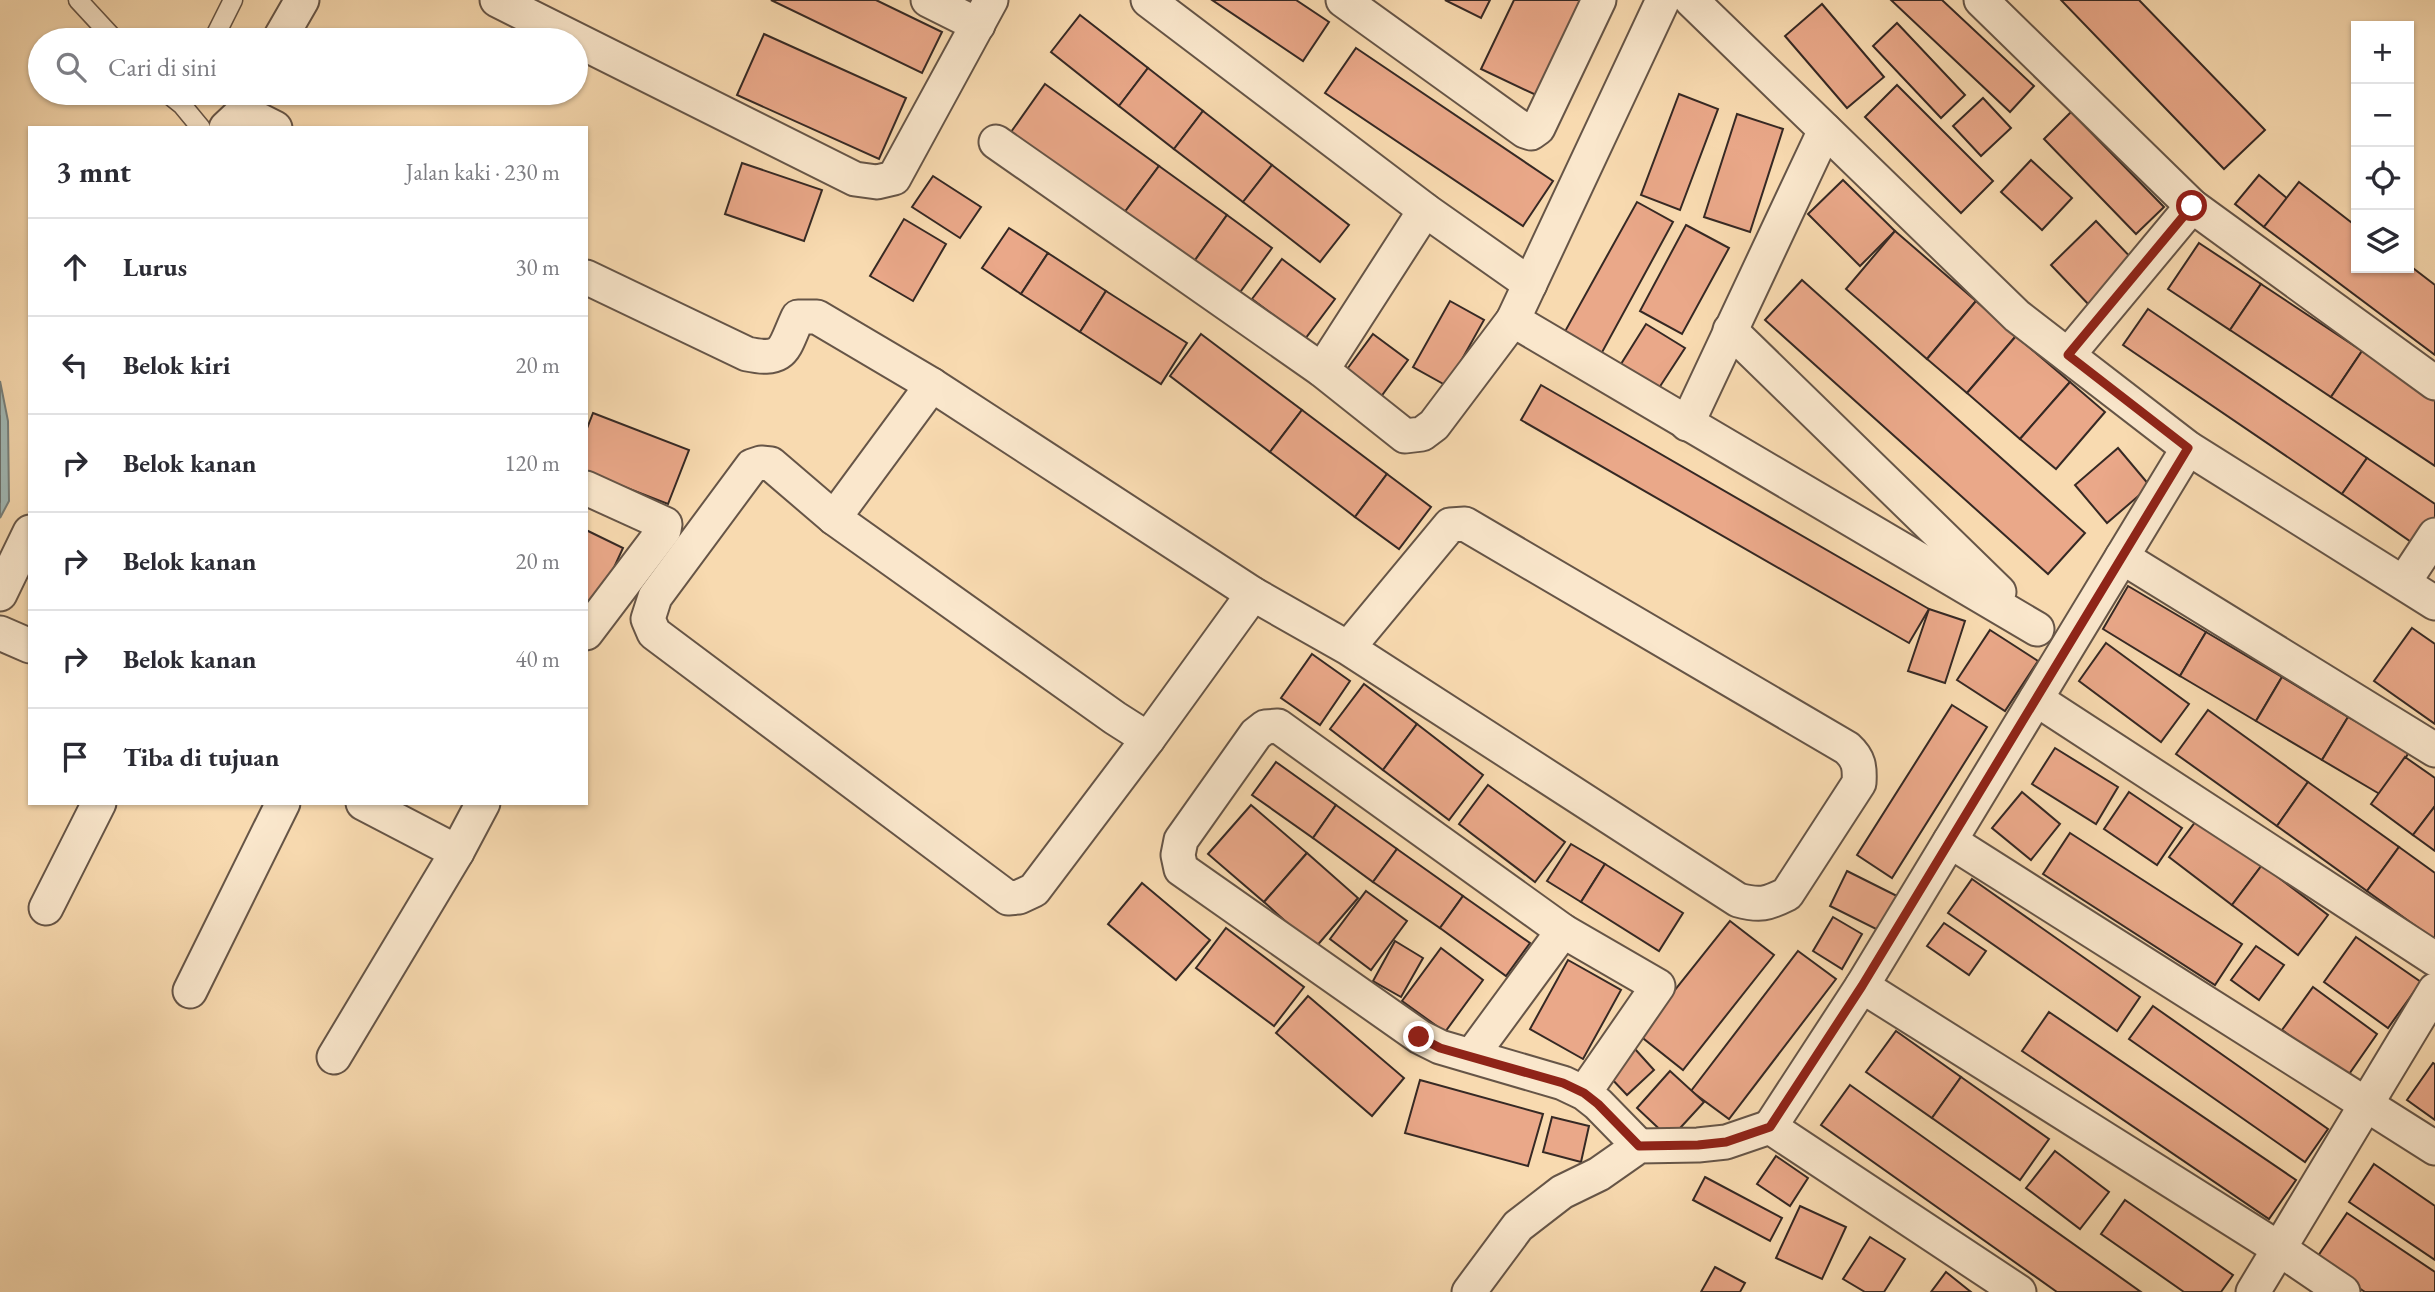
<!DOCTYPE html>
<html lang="id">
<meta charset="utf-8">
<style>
body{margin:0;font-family:"EB Garamond",serif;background:#f7f7f7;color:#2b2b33}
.controls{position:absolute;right:21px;top:21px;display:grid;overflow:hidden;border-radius:0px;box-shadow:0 2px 5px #0004}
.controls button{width:63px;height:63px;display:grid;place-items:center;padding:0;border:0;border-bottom:2px solid #e1e1e2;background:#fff;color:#2b2b33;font:35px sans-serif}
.stop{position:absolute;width:21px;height:21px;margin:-16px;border:5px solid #8f2418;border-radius:50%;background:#fff}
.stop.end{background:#8f2418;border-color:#fff;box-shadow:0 2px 7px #0008}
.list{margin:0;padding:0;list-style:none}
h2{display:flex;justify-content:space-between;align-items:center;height:91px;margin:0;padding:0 28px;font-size:30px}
h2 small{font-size:23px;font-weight:400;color:#7c7c81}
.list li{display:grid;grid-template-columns:46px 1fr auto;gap:21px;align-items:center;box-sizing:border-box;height:98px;padding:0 28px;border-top:2px solid #e1e1e2}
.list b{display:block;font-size:26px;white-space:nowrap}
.list em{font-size:23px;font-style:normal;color:#7c7c81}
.icon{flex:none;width:38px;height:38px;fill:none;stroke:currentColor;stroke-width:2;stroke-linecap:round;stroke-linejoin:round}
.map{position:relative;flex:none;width:2435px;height:1292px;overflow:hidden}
.search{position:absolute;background:#fff;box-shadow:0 2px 5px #0004;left:28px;top:28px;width:560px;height:77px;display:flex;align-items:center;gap:18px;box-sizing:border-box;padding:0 24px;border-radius:38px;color:#7c7c81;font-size:26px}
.panel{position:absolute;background:#fff;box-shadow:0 2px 5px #0004;left:28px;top:126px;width:560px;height:679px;border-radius:0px}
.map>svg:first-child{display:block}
</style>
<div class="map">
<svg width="2435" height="1292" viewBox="0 0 2435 1292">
<rect width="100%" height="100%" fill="#f8dab0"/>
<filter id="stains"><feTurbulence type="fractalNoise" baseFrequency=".00286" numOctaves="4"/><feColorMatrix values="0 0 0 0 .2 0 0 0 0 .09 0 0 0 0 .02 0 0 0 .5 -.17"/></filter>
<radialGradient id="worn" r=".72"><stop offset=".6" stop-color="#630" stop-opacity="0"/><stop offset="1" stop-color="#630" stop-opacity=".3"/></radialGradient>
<!-- water -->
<polygon fill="#a0b8b5" stroke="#767f7b" stroke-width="2" points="0,381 8,421 9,501 0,518"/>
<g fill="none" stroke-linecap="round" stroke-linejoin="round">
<!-- shore -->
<polyline stroke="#6b706c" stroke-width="2" points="0,416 0,502"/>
</g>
<!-- building -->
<g fill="#eaa889" stroke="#362924" stroke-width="2">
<polygon points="771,0 876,0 942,32 922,73"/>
<polygon points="1212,0 1296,0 1329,22 1303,61"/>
<polygon points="1445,0 1490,0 1481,18"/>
<polygon points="1514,0 1581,0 1536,95 1481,69"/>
<polygon points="1891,0 1942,0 2034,86 2010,112"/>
<polygon points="2061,0 2139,0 2265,130 2224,169"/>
<polygon points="1822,4 1884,77 1847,108 1785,36"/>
<polygon points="1080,15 1148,68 1119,106 1051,52"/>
<polygon points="1897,23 1965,95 1941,118 1873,46"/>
<polygon points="764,34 906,98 879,159 737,95"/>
<polygon points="1356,48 1553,181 1523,226 1325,93"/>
<polygon points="1148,68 1203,111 1174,149 1119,106"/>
<polygon points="1045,84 1159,166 1124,213 1011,132"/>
<polygon points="1897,85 1993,181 1961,213 1865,117"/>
<polygon points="1679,94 1718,109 1680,210 1641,195"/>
<polygon points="1983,98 2011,128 1981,156 1953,126"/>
<polygon points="1203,111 1272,165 1243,202 1174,149"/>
<polygon points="2071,112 2164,207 2136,234 2044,139"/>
<polygon points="1737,114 1783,129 1750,232 1704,217"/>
<polygon points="2031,160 2072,198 2042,230 2001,192"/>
<polygon points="742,163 822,190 804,241 725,214"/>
<polygon points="1272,165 1349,225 1320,262 1243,202"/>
<polygon points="1159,166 1227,215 1193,263 1124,213"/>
<polygon points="2259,175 2288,199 2264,227 2235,204"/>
<polygon points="933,176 981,207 960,238 912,207"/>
<polygon points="1843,180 1895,231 1860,266 1808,214"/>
<polygon points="2299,182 2356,226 2356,268 2409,268 2409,265 2435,285 2435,355 2264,227"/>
<polygon points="1637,202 1673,222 1600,356 1563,335"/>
<polygon points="1227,215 1272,248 1238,295 1193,263"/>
<polygon points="904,219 946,244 913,301 870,276"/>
<polygon points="2096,221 2137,264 2091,307 2051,265"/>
<polygon points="1686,225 1729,248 1682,334 1640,311"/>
<polygon points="1009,228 1048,253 1021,294 982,268"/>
<polygon points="1895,231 1976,301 1927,359 1846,289"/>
<polygon points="2199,243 2261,284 2230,330 2168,289"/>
<polygon points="1048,253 1106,291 1080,332 1021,294"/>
<polygon points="1282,259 1335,299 1305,339 1252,299"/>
<polygon points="1802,280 2085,533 2048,574 1765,320"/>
<polygon points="2261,284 2362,351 2331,397 2230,330"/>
<polygon points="1106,291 1187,343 1161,384 1080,332"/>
<polygon points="1450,301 1484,320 1447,386 1413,367"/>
<polygon points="1976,301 2016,336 1967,393 1927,359"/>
<polygon points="2148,309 2367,458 2342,494 2123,345"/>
<polygon points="1646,324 1685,348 1659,388 1621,364"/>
<polygon points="1201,334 1302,410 1270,452 1170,376"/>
<polygon points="1373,334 1408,360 1380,398 1345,372"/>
<polygon points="2016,336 2070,382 2020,439 1967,393"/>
<polygon points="2362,351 2435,400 2435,466 2331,397"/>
<polygon points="2070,382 2105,412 2056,469 2020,439"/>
<polygon points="1541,385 1929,609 1909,643 1521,420"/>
<polygon points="1302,410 1387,474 1355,517 1270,452"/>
<polygon points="593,413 689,450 668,504 586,472 586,431"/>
<polygon points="2118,448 2150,486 2107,523 2075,485"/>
<polygon points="2367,458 2435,504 2435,519 2417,546 2342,494"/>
<polygon points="1387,474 1431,507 1399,549 1355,517"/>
<polygon points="586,530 623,548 594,611 586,608"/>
<polygon points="2128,586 2206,632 2180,676 2103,629"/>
<polygon points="1929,609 1965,621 1945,683 1908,671"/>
<polygon points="2412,628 2435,644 2435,724 2374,681"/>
<polygon points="1990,630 2038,661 2005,711 1957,680"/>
<polygon points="2206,632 2282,677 2256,721 2180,676"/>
<polygon points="2106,643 2189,704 2161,742 2079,681"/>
<polygon points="1312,654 1350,681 1320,725 1281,698"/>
<polygon points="2282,677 2348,717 2322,760 2256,721"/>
<polygon points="1364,684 1417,724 1383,770 1330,729"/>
<polygon points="1952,705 1987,727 1892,878 1857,855"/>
<polygon points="2208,710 2308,782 2277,826 2176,754"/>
<polygon points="2348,717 2409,752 2383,796 2322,760"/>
<polygon points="1417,724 1483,775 1449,820 1383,770"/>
<polygon points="2055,748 2118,787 2096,824 2032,784"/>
<polygon points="2405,757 2435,778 2435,806 2413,835 2371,804"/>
<polygon points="1276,762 1336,805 1313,838 1252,795"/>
<polygon points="2308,782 2399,847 2367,891 2277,826"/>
<polygon points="1488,785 1565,842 1535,882 1459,824"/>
<polygon points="2022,792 2060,824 2031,860 1992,828"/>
<polygon points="2129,792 2182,828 2157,865 2104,829"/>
<polygon points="1251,805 1307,853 1264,902 1208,854"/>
<polygon points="1336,805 1397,849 1373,882 1313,838"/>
<polygon points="2435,806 2435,851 2413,835"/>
<polygon points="2199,817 2262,865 2232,905 2169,857"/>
<polygon points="2070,833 2242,944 2215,985 2043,874"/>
<polygon points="1571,844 1605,864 1581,902 1547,881"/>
<polygon points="2399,847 2435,873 2435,940 2367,891"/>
<polygon points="1397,849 1463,896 1440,928 1373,882"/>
<polygon points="1307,853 1358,898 1315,948 1264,902"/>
<polygon points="1605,864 1683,913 1659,951 1581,902"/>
<polygon points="2262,865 2328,915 2298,955 2232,905"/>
<polygon points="1847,871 1901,898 1884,933 1830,906"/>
<polygon points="1972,879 2140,997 2117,1031 1948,913"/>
<polygon points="1142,883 1210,940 1176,980 1108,924"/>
<polygon points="1366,891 1407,921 1371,970 1330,939"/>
<polygon points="1463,896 1530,943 1506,976 1440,928"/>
<polygon points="1833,917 1862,934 1842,969 1813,951"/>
<polygon points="1730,921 1774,955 1683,1070 1639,1035"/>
<polygon points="1944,923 1986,951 1969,975 1927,946"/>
<polygon points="1226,928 1304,987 1274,1026 1196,968"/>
<polygon points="2356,937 2421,982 2388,1028 2324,982"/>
<polygon points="1395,941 1423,958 1401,997 1373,981"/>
<polygon points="2256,946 2284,965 2259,1000 2231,980"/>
<polygon points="1441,948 1483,980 1445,1032 1402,1001"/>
<polygon points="1798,951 1836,979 1729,1119 1691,1091"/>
<polygon points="1568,960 1621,990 1583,1059 1530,1029"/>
<polygon points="2313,987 2377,1034 2347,1077 2282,1030"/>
<polygon points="1308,996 1404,1078 1372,1116 1276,1033"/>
<polygon points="2153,1006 2328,1129 2305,1162 2129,1039"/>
<polygon points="2049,1012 2296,1180 2269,1219 2022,1051"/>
<polygon points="1896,1031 1961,1077 1932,1118 1866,1072"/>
<polygon points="1635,1049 1654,1070 1627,1095 1608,1075"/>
<polygon points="2433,1063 2435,1064 2435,1120 2407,1100"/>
<polygon points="1670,1071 1704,1102 1670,1139 1637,1108"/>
<polygon points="1961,1077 2049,1139 2020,1180 1932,1118"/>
<polygon points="1420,1080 1543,1114 1528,1166 1405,1133"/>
<polygon points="1850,1085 2141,1292 2057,1292 1821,1125"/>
<polygon points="1552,1117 1589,1126 1581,1162 1543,1152"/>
<polygon points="2055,1151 2109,1192 2080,1229 2026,1188"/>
<polygon points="1776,1156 1808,1178 1790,1206 1757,1184"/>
<polygon points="2374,1164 2435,1206 2435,1260 2349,1202"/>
<polygon points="1705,1177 1782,1218 1770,1241 1693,1200"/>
<polygon points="2125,1200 2233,1275 2221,1292 2184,1292 2101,1234"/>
<polygon points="1800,1206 1846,1227 1822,1279 1776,1258"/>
<polygon points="2347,1213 2435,1272 2435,1292 2365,1292 2316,1259"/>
<polygon points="1870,1237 1905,1259 1884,1292 1865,1292 1843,1279"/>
<polygon points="1715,1267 1745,1283 1740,1292 1701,1292"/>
<polygon points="1946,1272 1971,1292 1931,1292"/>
</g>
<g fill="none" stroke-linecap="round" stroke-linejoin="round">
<defs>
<g id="service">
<polyline points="78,0 115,40"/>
<polyline points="213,40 233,0"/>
<polyline points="167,93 182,105 201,128"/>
</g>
<g id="minor">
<polyline points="497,0 855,179 877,182 894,178 991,0"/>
<polyline points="928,0 978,25"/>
<polyline points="1148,0 1425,210 1530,284"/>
<polyline points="1343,0 1525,131 1531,133 1538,128 1599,0"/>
<polyline points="1691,0 2017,316 2188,448 2435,603"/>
<polyline points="1981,0 2192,206 2435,383"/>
<polyline points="279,40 302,0"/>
<polyline points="243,112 275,128"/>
<polyline points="226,128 243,112 252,93"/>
<polyline points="996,142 1322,370 1405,436 1422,434 1434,425 1513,320 1663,0"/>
<path d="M586,277L747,354C786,362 783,349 798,317H817L932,385L1253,594L1348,648L1738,900C1760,906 1767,904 1787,894L1859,783C1860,767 1859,759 1847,748L1465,524L1450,525L1348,648"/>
<polyline points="1513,320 2037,629"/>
<polyline points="1730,330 1999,592"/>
<polyline points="2068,355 2192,206"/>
<polyline points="1322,370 1425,210"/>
<polyline points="932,385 834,518 1115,718 1148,739 1253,594"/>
<polyline points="1687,424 1825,130"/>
<polyline points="586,488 665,524 664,530 586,633"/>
<polyline points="834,518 771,464 761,463 752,466 655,597 648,619 654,633 1008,898 1019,897 1034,890 1148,739"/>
<polyline points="2122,557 2435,750"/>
<polyline points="2404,582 2435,535"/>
<polyline points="0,594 30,532"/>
<polyline points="0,633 30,646"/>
<polyline points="2036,699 2435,959"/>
<polyline points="363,803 457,852"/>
<polyline points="1950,841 2435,1148"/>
<polyline points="46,908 99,803"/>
<polyline points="1862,986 2278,1248 2343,1292"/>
<polyline points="190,991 283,803"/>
<polyline points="1472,1055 1563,931"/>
<polyline points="334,1057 457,852 483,803"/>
<polyline points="1584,1093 1658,986 1563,931 1278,726 1265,727 1256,734 1181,840 1178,855 1181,869 1420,1037 1440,1047 1563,1083 1584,1093 1598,1104 1639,1146"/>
<polyline points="1770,1127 1862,986 2188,448"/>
<polyline points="1469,1292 1518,1226 1562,1192 1599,1174 1639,1146 1698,1145 1726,1142 1770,1127 2019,1292"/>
<polyline points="2253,1292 2435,990"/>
</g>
</defs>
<!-- service casing -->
<use href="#service" stroke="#665547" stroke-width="21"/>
<!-- minor casing -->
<use href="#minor" stroke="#665547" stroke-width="37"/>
<!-- service -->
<use href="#service" stroke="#fae7cc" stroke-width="18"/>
<!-- minor -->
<use href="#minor" stroke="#fae7cc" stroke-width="33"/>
</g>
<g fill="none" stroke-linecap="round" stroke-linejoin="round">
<!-- route -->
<polyline stroke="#8f2418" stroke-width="9" points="1419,1037 1440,1048 1563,1083 1584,1093 1598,1104 1639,1146 1698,1145 1726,1142 1770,1127 1862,986 2188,448 2068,355 2192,206"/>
</g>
<rect width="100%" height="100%" filter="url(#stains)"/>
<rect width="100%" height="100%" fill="url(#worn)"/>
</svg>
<div class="controls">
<button>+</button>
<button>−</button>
<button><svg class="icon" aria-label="locate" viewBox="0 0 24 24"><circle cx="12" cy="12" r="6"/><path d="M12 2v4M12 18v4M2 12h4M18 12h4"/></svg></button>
<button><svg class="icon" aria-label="layers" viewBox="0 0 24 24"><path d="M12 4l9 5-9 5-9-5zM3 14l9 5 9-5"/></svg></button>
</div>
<div class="stop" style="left:2192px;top:206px"></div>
<div class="stop end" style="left:1419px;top:1037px"></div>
<div class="search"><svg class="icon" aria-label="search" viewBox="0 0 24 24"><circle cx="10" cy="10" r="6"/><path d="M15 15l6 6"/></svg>Cari di sini</div>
<section class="panel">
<h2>3 mnt<small>Jalan kaki · 230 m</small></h2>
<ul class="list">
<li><svg class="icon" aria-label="ahead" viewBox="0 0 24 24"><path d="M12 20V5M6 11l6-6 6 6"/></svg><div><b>Lurus</b></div><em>30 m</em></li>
<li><svg class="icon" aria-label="left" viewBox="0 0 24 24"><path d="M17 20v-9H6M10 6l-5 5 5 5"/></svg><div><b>Belok kiri</b></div><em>20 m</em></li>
<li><svg class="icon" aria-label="right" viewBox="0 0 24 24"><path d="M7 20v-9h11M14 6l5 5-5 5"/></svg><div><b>Belok kanan</b></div><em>120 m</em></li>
<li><svg class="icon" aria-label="right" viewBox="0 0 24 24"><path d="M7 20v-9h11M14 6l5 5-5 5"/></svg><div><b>Belok kanan</b></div><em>20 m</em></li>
<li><svg class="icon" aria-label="right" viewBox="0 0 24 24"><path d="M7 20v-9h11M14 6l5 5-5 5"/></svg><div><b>Belok kanan</b></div><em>40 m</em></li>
<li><svg class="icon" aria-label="arrive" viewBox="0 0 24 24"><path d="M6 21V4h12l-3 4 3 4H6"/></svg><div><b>Tiba di tujuan</b></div></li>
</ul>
</section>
</div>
